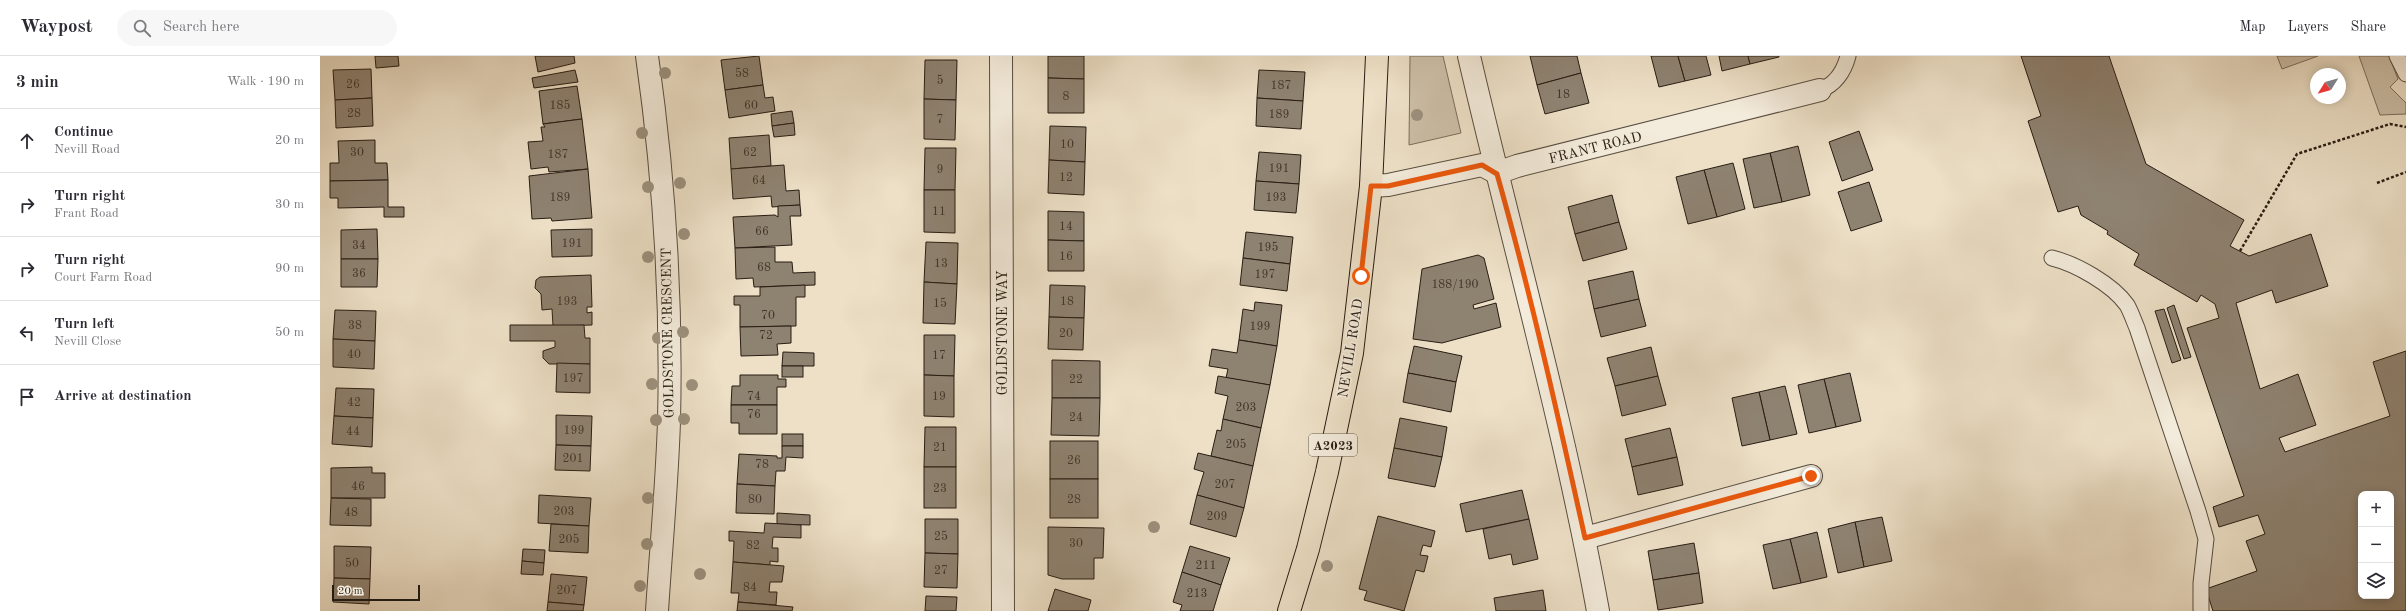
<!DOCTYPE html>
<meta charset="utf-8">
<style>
body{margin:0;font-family:"Old Standard TT",serif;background:#f7f7f7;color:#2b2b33}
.controls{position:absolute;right:12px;bottom:12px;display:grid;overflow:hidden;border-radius:8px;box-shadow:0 2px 10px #0003}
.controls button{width:36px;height:36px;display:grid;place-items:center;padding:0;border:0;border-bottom:1px solid #e1e1e2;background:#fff;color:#2b2b33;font:20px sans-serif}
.compass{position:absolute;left:1990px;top:12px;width:36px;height:36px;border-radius:50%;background:#fff;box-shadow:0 2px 10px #0003;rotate:233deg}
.scale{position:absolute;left:12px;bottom:10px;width:88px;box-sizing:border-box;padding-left:4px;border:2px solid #281d13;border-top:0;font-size:11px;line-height:14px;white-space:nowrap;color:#281d13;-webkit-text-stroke:3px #f3ebdb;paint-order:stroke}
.stop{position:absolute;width:12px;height:12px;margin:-9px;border:3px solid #ea580c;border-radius:50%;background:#fff}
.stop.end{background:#ea580c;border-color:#fff;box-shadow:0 1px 4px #0008}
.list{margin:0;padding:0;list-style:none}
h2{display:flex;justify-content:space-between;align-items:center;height:52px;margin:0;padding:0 16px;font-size:17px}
h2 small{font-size:13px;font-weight:400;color:#7c7c81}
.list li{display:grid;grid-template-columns:26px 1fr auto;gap:12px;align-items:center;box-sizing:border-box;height:64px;padding:0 16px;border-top:1px solid #e1e1e2}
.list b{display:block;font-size:15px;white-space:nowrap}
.list p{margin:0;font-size:13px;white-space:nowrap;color:#7c7c81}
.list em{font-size:13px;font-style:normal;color:#7c7c81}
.icon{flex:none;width:22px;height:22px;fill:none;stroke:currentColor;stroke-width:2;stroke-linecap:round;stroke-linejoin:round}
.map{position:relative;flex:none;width:2086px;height:555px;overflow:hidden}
header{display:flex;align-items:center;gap:24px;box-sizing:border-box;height:56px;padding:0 20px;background:#fff;border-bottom:1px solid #e1e1e2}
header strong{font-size:19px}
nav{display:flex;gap:22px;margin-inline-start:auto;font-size:14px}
.search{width:280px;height:36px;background:#f7f7f7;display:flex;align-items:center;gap:10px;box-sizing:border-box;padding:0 14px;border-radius:22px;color:#7c7c81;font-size:15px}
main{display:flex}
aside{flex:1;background:#fff}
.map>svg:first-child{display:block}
</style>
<header>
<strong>Waypost</strong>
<div class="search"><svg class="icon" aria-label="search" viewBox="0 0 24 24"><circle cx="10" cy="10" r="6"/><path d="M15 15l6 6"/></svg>Search here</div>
<nav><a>Map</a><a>Layers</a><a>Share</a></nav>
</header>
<main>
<aside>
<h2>3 min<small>Walk · 190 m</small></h2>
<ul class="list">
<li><svg class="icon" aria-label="ahead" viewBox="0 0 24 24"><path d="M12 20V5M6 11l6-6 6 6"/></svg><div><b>Continue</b><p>Nevill Road</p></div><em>20 m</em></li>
<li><svg class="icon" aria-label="right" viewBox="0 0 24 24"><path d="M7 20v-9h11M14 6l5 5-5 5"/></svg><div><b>Turn right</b><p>Frant Road</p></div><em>30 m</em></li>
<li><svg class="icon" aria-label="right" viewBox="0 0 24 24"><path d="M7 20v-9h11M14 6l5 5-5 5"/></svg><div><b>Turn right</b><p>Court Farm Road</p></div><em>90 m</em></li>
<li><svg class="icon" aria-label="left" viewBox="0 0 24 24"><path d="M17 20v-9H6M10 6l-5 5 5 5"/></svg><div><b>Turn left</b><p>Nevill Close</p></div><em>50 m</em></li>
<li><svg class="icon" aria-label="arrive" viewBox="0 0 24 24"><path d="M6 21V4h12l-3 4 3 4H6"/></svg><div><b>Arrive at destination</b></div></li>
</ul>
</aside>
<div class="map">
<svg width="2086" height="555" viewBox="0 0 2086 555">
<rect width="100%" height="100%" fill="#ede0c7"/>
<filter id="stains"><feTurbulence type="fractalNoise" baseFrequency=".005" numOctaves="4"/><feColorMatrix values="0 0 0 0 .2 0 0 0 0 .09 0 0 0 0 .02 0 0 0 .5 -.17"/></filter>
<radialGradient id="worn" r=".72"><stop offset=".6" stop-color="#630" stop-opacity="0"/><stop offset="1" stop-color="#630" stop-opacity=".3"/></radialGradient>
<!-- green -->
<g fill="#ccbfa8" stroke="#7a6e5e">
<polygon points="1090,0 1123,0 1141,77 1089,89"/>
<polygon points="1957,0 1998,0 1962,13"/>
<polygon points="2039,0 2069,0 2078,23 2070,31 2086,47 2086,58 2060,59"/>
</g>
<!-- building -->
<g fill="#8e8271" stroke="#281d13" fill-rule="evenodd">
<polygon points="55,0 78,0 79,10 56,12"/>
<polygon points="215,0 254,0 255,7 218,16"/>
<polygon points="439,0 443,29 405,34 401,4"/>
<polygon points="728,0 764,0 764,23 728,22"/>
<polygon points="1210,0 1257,0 1261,17 1217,29"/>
<polygon points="1331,0 1358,0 1365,25 1339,31"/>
<polygon points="1358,0 1386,0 1391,19 1365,25"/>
<polygon points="1399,0 1428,0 1430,8 1402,15"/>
<polygon points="1428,0 1459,0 1459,1 1430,8"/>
<path d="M1701,0H1789L1826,108L1924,164L1910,190L1929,200L1991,178L2008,230L1956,247L1952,234L1916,247L1940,333L1978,318L1996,369L1959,382L1965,396L2070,360L2053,306L2086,295V555H1893L1886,533L1937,515L1926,485L1945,478L1938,459L1899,471L1893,451L1924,440L1867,272L1899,262L1895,248L1881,239L1877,246L1814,209L1819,198L1787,178L1788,175L1761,159L1758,150L1738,156L1708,65L1721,60ZM2041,438H2071V540H2041Z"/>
<polygon points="605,4 637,4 636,44 604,43"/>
<polygon points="51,13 52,42 15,44 13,14"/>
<polygon points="255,14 258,26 214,32 212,22"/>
<polygon points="939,14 985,16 983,45 937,42"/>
<polygon points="1261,17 1269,47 1225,58 1217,29"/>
<polygon points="728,22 764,23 764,57 728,57"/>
<polygon points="443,29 445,42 453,41 455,55 409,62 405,34"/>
<polygon points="257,30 262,63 223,68 219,35"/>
<polygon points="52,42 53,70 16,72 15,44"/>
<polygon points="937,42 983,45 981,73 936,70"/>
<polygon points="604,43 636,44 635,84 604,83"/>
<polygon points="472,55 474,67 452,70 451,58"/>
<polygon points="262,63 268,113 229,116 228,111 211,113 208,86 223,85 221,71 225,71 223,68"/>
<polygon points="474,67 475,79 454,81 452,70"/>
<polygon points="730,70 766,71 765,106 729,104"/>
<polygon points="1539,75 1553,114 1522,125 1509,86"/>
<polygon points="449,79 451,110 411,113 409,82"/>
<polygon points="55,84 55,107 67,107 68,124 10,125 10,107 19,107 18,85"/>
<polygon points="1478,90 1490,139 1462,146 1450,97"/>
<polygon points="605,92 636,92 635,134 604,134"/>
<polygon points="939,96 981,99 979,128 936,125"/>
<polygon points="1450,97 1462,146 1434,152 1423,103"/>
<polygon points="729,104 765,106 764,139 728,137"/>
<polygon points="1413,107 1425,153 1397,161 1384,114"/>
<polygon points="464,109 466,135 479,134 480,149 452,151 451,140 413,143 411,113"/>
<polygon points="268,113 272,162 232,165 231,162 212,163 209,120"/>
<polygon points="1384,114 1397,161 1368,168 1356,121"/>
<polygon points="68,124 68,151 84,151 84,161 64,161 64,151 18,152 18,142 10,142 10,125"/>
<polygon points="936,125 979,128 976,157 934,154"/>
<polygon points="1549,126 1562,165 1531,175 1518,136"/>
<polygon points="604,134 635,134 635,177 604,176"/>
<polygon points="1292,139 1299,166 1255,178 1248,151"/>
<polygon points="480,149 481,160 470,160 472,189 415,192 413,161 455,159 458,161 458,150"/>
<polygon points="728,155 764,156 764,185 728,184"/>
<polygon points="1299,166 1307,193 1263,205 1255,178"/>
<polygon points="57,173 58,203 21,203 21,174"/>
<polygon points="272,173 272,200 232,201 231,174"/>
<polygon points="926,176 973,181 970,208 923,202"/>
<polygon points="728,184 764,185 764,215 728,215"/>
<polygon points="606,186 638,187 637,228 604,226"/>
<polygon points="455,191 455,206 472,206 473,217 495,216 495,229 434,231 433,222 416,223 415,192"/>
<polygon points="1158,199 1164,202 1174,243 1153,249 1154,253 1176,247 1181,271 1122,287 1093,283 1102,213"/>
<polygon points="923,202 970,208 967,235 920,229"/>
<polygon points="21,203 58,203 57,231 21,231"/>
<polygon points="1313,215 1319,243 1274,253 1268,225"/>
<polygon points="271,219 272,251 267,251 267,257 272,256 272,269 233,270 232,253 222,254 221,238 215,232 216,224 220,221"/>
<polygon points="604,226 637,228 635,268 603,267"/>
<polygon points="485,229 485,241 476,241 476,270 420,271 420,249 414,249 414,240 440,240 440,231"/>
<polygon points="730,229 765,230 764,262 729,261"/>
<polygon points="1319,243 1326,270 1281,281 1274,253"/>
<polygon points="935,246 962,249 957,290 919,284 923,253 934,255"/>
<polygon points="1854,249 1871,301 1864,303 1847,252"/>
<polygon points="1844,253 1861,304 1852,307 1835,255"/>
<polygon points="15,254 56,255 55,285 13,283"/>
<polygon points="729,261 764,262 763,294 728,293"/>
<polygon points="190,269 264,269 265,282 270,282 270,308 229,308 223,302 223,295 235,291 235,285 190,285"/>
<polygon points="471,270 471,287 457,288 458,299 421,300 420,271"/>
<polygon points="604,279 635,279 634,320 604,319"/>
<polygon points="13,283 55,285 54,313 13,311"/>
<polygon points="919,284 957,290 950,329 906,322 908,313 889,310 892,293 917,297"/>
<polygon points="1094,290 1142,300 1136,326 1088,317"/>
<polygon points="1331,291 1338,320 1295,330 1287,302"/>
<polygon points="463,296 494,297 494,310 462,310"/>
<polygon points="732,304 780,305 780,342 732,342"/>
<polygon points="237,307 270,308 270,337 236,336"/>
<rect x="462" y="310" width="21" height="11"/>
<polygon points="1088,317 1136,326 1131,356 1083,346"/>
<polygon points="1530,317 1541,365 1516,371 1504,323"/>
<polygon points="420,319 458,319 458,323 466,323 466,331 457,331 457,349 411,349 412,330 420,330"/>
<polygon points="604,319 634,320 634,361 604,360"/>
<polygon points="898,320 950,329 941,372 903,363 908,340 895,337"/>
<polygon points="1338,320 1346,349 1302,360 1295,330"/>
<polygon points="1504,323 1516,371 1489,377 1478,329"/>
<polygon points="1465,330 1477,378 1450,384 1439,336"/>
<polygon points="16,332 54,333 53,362 14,360"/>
<polygon points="1439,336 1450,384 1422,390 1412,342"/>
<polygon points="732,342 780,342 779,380 731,379"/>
<polygon points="411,349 457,349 457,378 419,378 419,367 411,367"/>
<polygon points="236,359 272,360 271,390 236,389"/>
<polygon points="14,360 53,362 52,391 12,388"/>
<polygon points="1080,362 1127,371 1122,401 1074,392"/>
<polygon points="903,363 941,372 933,410 891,400 897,374 901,375"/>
<polygon points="605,371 636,371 636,411 604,411"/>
<polygon points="1350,372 1357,401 1312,411 1305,383"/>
<rect x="462" y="378" width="21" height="12"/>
<rect x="730" y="385" width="48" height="38"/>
<polygon points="236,389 271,390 270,415 235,414"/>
<polygon points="462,390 483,390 483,402 466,401 465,415 456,415 455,430 417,428 419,398 457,400 457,402 462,402"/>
<polygon points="1074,392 1122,401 1115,431 1068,422"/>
<polygon points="878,397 933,410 924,452 877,439 884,416 874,413"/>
<polygon points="1357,401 1363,429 1318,439 1312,411"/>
<polygon points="52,411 52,417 65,417 65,442 11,442 11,412"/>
<rect x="604" y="411" width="32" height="41"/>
<rect x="730" y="423" width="48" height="39"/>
<polygon points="417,428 455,430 454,458 416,457"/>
<polygon points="1202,434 1209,463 1146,476 1140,448"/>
<polygon points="219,439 271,442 269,470 218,467"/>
<polygon points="877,439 924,452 916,481 870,468"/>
<polygon points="11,442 51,443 51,470 10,469"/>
<polygon points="457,457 490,459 490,469 457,468"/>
<polygon points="1058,460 1115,475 1111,491 1103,489 1100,499 1108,500 1104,516 1096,514 1084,555 1044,544 1047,535 1039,533"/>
<polygon points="1562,461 1572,505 1544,511 1535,466"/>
<polygon points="605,463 638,463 638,498 605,497"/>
<polygon points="1209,463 1218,503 1193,509 1191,498 1169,503 1163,473"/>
<polygon points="1535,466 1544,511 1518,517 1508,473"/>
<polygon points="445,467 481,469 481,482 453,481 452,492 458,492 458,506 450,505 450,509 413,506 414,485 409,485 409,475 444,477"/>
<polygon points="231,468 269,470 268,497 229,495"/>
<polygon points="728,471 784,472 783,502 774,502 774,523 742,523 728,519"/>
<polygon points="1497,476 1507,521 1481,527 1470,483"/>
<polygon points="1470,483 1481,527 1453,533 1443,489"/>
<polygon points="1374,487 1379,517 1333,524 1328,495"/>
<polygon points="14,490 51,491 50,523 14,522"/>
<polygon points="870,490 910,502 901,529 862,516"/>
<polygon points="203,493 225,494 224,507 202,505"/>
<polygon points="605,497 638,498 637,532 604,531"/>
<polygon points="202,505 224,507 223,519 201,518"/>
<polygon points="413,506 464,510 462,526 450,526 449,536 457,536 456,549 418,546 419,537 411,537"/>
<polygon points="862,516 901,529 893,555 860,555 862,549 853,546"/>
<polygon points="1379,517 1383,547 1338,554 1333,524"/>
<polygon points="231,518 267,521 264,549 228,546"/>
<polygon points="14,522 50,523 49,548 13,546"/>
<polygon points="735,533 771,544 768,555 728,555"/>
<polygon points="1223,534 1226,555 1176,555 1174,542"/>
<polygon points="606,540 637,541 636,555 605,555"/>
<polygon points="228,546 264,549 263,555 227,555"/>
<polygon points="418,546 473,551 472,555 417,555"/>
</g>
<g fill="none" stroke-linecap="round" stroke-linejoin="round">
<defs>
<g id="lane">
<polyline points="2077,0 2086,18"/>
<path d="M1500,34C1515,29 1524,15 1528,0"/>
<path d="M1732,202C1756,208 1792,228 1807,249C1811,256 1814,265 1817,272L1878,455L1886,483L1881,527V555"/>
</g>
<g id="street">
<path d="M327,0C344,120 352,243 349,365C347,428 341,492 337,555"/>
<polyline points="681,0 683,555"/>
<path d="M1149,0C1192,185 1244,368 1278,555"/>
<polyline points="1051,130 1068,129 1162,109 1177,117 1197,110 1500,34"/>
<polyline points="1265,482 1491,420"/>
</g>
<polyline id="primary" points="969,555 988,493 1007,416 1032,297 1051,130 1057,0"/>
</defs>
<!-- lane casing -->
<use href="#lane" stroke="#594e40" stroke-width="17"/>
<!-- street casing -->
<use href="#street" stroke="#594e40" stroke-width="24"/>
<!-- primary casing -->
<use href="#primary" stroke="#281d13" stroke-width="24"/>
<!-- path -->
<g stroke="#281d13" stroke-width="2.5" stroke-dasharray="3 2" stroke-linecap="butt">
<polyline points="2057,127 2086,116"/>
<polyline points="1920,195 1977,98 2070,68 2086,71"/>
</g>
<!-- lane -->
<use href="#lane" stroke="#f3ebdb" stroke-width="15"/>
<!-- street -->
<use href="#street" stroke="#f3ebdb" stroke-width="22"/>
<!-- primary -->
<use href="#primary" stroke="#ede0c7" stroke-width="22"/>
</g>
<!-- trees -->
<g fill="#9c907d">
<circle cx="345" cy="17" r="6"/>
<circle cx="1097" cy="59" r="6"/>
<circle cx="322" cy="77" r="6"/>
<circle cx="360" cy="127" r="6"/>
<circle cx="328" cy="131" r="6"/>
<circle cx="364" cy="178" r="6"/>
<circle cx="328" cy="201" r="6"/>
<circle cx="363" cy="276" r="6"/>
<circle cx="338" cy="282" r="6"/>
<circle cx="332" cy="328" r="6"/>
<circle cx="372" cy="329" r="6"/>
<circle cx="364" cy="363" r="6"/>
<circle cx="336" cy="364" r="6"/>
<circle cx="328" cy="442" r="6"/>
<circle cx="834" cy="471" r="6"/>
<circle cx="327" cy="488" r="6"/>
<circle cx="1007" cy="510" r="6"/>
<circle cx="380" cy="518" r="6"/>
<circle cx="320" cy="530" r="6"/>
</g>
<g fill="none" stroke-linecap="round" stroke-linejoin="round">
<!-- route -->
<path stroke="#ea580c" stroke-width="5" d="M1041,220L1051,130H1068L1162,109L1177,118C1211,238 1238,360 1265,482L1491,420"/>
</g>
<g text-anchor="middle" stroke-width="4" stroke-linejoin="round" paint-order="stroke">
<!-- number labels -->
<g font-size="12" fill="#42362a">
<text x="422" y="21">58</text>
<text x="620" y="28">5</text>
<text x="33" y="32">26</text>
<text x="961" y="33">187</text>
<text x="1243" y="42">18</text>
<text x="746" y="44">8</text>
<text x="240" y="53">185</text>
<text x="431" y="53">60</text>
<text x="34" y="61">28</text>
<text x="959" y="62">189</text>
<text x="620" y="67">7</text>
<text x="747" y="92">10</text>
<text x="37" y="100">30</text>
<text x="430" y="100">62</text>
<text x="238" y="102">187</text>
<text x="959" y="116">191</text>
<text x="620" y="117">9</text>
<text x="746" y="125">12</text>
<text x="439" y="128">64</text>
<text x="240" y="145">189</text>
<text x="956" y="145">193</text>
<text x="619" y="159">11</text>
<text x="746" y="174">14</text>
<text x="442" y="179">66</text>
<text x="252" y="191">191</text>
<text x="39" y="193">34</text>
<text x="948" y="195">195</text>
<text x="746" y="204">16</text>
<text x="621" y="211">13</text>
<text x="444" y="215">68</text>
<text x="39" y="221">36</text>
<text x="945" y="222">197</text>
<text x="1135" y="232">188/190</text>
<text x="247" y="249">193</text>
<text x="747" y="249">18</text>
<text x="620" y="251">15</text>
<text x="448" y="263">70</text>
<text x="35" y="273">38</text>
<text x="940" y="274">199</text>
<text x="746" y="281">20</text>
<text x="446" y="283">72</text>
<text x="34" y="302">40</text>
<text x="619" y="303">17</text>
<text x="253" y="326">197</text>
<text x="756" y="327">22</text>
<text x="434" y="344">74</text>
<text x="619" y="344">19</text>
<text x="34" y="350">42</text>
<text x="926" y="355">203</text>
<text x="434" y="362">76</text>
<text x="756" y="365">24</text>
<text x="254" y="378">199</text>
<text x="33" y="379">44</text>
<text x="916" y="392">205</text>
<text x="620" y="395">21</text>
<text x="253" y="406">201</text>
<text x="754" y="408">26</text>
<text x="442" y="412">78</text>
<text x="905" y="432">207</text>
<text x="38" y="434">46</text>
<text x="620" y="436">23</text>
<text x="435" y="447">80</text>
<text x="754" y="447">28</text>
<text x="244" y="459">203</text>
<text x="31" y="460">48</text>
<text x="897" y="464">209</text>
<text x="621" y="484">25</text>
<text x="249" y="487">205</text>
<text x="756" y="491">30</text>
<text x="433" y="493">82</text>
<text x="32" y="511">50</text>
<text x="886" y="513">211</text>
<text x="621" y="518">27</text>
<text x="430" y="535">84</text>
<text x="247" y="538">207</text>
<text x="877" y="541">213</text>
</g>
<!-- shield labels -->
<rect fill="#f3ebdb" stroke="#655b4f" stroke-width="1" x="989" y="378" width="48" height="22" rx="3"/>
<g font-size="13" font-weight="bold" fill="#281d13">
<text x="1013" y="394">A2023</text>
</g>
<!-- street labels -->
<g font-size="14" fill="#281d13" stroke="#f3ebdb">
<text transform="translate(1275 91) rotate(-14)" y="5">FRANT ROAD</text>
<text transform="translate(347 277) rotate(-91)" y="5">GOLDSTONE CRESCENT</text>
<text transform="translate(682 277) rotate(-90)" y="5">GOLDSTONE WAY</text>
<text transform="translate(1030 292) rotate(-81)" y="5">NEVILL ROAD</text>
</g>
</g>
<rect width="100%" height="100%" filter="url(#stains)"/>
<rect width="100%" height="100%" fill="url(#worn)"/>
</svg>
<div class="controls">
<button>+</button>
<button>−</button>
<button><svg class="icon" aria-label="layers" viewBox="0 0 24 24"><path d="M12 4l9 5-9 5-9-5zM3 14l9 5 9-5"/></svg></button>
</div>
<svg class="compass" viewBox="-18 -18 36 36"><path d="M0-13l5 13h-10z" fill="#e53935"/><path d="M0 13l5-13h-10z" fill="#7c7c81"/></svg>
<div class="scale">20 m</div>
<div class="stop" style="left:1041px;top:220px"></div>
<div class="stop end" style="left:1491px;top:420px"></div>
</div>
</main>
